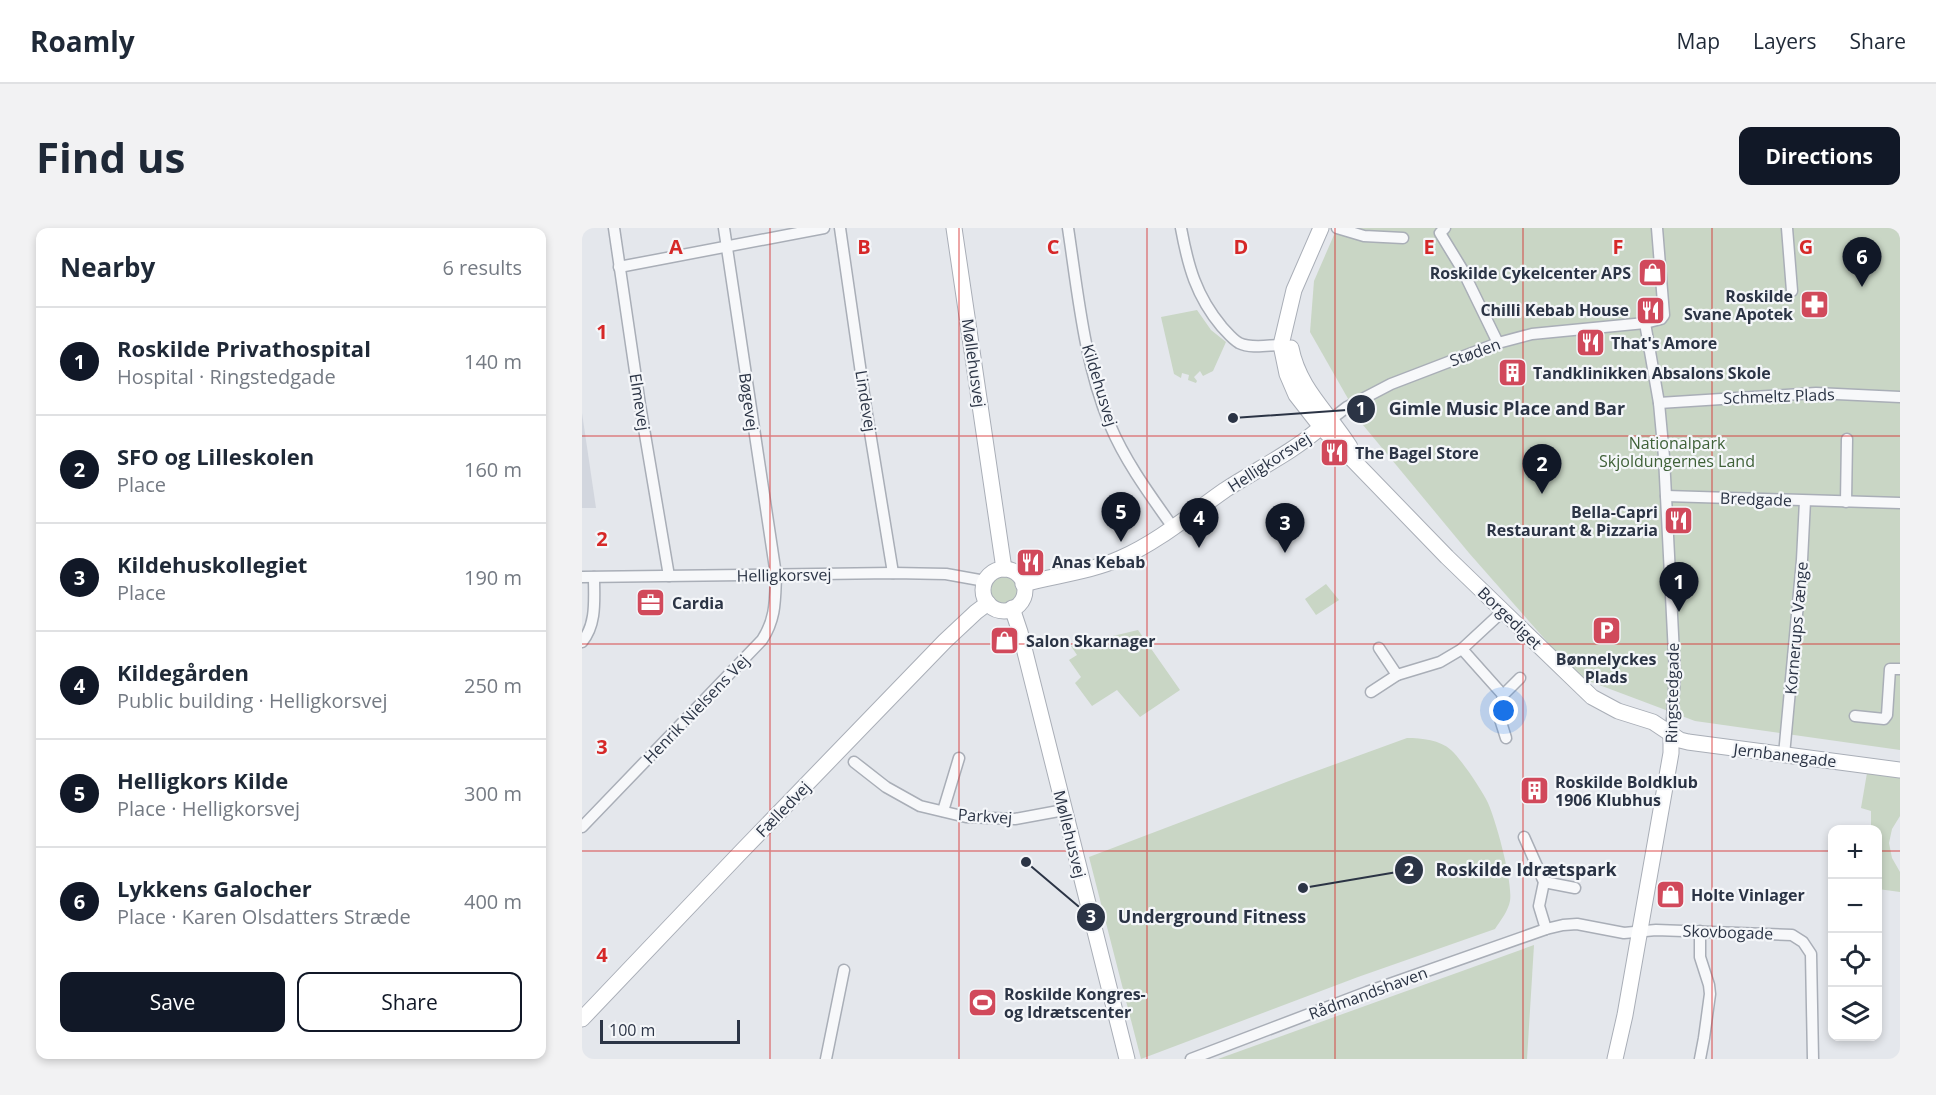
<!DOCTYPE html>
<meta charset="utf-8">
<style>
body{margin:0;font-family:"Open Sans",sans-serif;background:#f2f2f3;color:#1f2937}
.controls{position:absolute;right:18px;bottom:18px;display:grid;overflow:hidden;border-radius:12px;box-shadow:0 3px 9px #0003}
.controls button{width:54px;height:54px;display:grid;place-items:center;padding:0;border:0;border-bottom:2px solid #e0e1e3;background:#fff;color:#1f2937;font:30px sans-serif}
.scale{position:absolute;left:18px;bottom:15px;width:140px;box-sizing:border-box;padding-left:6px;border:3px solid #2b3445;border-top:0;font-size:16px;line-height:21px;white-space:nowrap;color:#2b3445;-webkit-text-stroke:4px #f4f6f9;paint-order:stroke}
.you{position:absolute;left:922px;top:483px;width:21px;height:21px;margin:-15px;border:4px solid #fff;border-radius:50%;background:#1a73e8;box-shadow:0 0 0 9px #1a73e833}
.badge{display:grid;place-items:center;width:39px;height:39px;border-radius:50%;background:#111827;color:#fff;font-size:20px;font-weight:700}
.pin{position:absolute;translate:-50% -50px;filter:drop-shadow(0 2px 3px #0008)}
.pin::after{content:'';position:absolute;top:32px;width:21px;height:18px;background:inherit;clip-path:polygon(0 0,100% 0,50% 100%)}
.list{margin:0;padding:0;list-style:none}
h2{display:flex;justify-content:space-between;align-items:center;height:78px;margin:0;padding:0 24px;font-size:26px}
h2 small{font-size:20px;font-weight:400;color:#747a83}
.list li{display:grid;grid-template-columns:39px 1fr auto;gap:18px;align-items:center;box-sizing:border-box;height:108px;padding:0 24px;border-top:2px solid #e0e1e3}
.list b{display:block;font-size:22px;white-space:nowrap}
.list p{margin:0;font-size:20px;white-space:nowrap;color:#747a83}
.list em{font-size:20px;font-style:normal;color:#747a83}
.actions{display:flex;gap:12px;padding:18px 24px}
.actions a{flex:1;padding:14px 0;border:2px solid #111827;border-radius:12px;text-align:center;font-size:21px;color:#111827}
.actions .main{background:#111827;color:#fff}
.icon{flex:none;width:33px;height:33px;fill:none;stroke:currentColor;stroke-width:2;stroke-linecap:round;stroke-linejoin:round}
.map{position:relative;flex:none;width:1318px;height:831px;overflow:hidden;border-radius:12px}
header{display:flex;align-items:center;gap:36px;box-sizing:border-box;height:84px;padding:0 30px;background:#fff;border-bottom:2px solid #e0e1e3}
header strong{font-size:28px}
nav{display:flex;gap:33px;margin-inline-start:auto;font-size:21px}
.intro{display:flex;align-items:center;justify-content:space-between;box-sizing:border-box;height:144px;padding:0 36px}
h1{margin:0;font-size:42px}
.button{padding:15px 27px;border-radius:12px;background:#111827;color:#fff;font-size:21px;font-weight:700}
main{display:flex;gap:36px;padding:0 36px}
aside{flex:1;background:#fff;border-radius:12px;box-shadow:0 3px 9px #0003}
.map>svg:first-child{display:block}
</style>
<header>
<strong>Roamly</strong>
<nav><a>Map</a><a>Layers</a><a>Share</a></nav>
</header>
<div class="intro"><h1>Find us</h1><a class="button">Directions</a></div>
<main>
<aside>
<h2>Nearby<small>6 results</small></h2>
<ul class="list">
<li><span class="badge">1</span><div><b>Roskilde Privathospital</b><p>Hospital · Ringstedgade</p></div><em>140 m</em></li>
<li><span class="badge">2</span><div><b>SFO og Lilleskolen</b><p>Place</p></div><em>160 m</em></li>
<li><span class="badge">3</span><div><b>Kildehuskollegiet</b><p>Place</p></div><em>190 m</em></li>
<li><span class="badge">4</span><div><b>Kildegården</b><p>Public building · Helligkorsvej</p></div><em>250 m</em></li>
<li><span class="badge">5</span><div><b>Helligkors Kilde</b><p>Place · Helligkorsvej</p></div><em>300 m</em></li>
<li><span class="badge">6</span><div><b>Lykkens Galocher</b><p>Place · Karen Olsdatters Stræde</p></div><em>400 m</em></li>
</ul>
<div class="actions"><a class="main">Save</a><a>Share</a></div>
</aside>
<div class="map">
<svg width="1318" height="831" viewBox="0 0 1318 831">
<rect width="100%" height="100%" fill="#e4e7ec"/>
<!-- built -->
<polygon fill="#d2d6de" points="0,185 14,280 0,280"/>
<!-- green -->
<g fill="#c9d6c5">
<polygon points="755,0 1318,0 1318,522 1113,493 996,449 887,325 781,197 728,104 732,53"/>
<polygon points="615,82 629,102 644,114 631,143 621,148 618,143 612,149 615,153 614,155 606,152 607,147 600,145 599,150 592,146 579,89"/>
<circle cx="422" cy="362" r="14"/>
<polygon points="744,356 757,372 734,387 723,371"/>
<polygon points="556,402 598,462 558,489 535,462 510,478 493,455 499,449 487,432 495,427 489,418"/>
<path d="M825,510C840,510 858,512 869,522C879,531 900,562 906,575C914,593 931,654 928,673C926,683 919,692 913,701L776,749L559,831L507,629L707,553Z"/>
<polygon points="1285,545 1318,549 1318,588 1310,601 1307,615 1310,630 1318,644 1318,664 1296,661 1296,602 1289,601 1289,583 1279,580"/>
<polygon points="952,717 945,831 636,831"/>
</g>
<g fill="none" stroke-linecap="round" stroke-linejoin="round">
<defs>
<g id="street">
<polyline points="32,0 58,177 87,348"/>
<polyline points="258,0 284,180 311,345"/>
<path d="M486,0C496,66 502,134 528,197C543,233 568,267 590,298"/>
<path d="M599,0C606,38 614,68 640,99C645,104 650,111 657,115C669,121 687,117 699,117"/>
<polyline points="755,0 782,8 821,10"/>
<polyline points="863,0 858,5 880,41 916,115"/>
<polyline points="1205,0 1210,63"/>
<polyline points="37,39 242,0"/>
<polyline points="1063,95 1077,175 1082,229 1093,446 1089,507"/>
<polyline points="1077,175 1234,165 1318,169"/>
<polyline points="743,196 765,179 809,156 916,115 950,106 1063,95 1079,91 1082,87 1075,0"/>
<polyline points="1084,268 1318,275"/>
<polyline points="1264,274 1265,211"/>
<polyline points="0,349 311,345 364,346 403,353"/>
<path d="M0,414C15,396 12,371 12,349"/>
<polyline points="797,420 815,447 858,434 880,421 921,383"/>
<polyline points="880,421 921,467 917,488 924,510"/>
<polyline points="789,464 815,447"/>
<polyline points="921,467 938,450"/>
<polyline points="1273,488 1302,491 1305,487 1308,441 1318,441"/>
<polyline points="1202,527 1220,332 1223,273"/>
<polyline points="272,534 304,559 338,578 384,589 433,591 482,582"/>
<polyline points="361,583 377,530"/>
<path d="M0,599L180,412C194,391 193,372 194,347L142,0"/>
<polyline points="942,609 962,654 957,678 964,701"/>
<polyline points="962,654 993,660"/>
<polyline points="244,831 262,742"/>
<polyline points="609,831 785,764 964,701 981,697 995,696 1042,705 1074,702 1210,707 1221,714 1229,726 1231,831"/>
<polyline points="1118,831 1122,810 1128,766 1127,757 1118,729 1118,703"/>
</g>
<g id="secondary">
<polyline points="372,0 422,341"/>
<polyline points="739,0 712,62 699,117 705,146 714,167 739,199 865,329 1010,469 1036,483 1071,494 1098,512 1106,514 1318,542"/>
<path d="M709,120C717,161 746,184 768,219"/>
<circle cx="422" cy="362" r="21"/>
<path d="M441,356C474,347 508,344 539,330C576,314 610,285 643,262C675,241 710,225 739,199"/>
<polyline points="430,380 438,404 545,831"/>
<polyline points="0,791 157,626 363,413 394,384 406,375"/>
<polyline points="1033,831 1043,787 1089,525 1089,507"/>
</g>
</defs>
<!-- street casing -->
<use href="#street" stroke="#a9aeb7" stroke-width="13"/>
<!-- secondary casing -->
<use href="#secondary" stroke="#a9aeb7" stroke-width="17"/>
<!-- street -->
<use href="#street" stroke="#f7f8fa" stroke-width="10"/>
<!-- secondary -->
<use href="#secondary" stroke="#fff" stroke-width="15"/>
</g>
<!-- grid -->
<path fill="none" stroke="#d62828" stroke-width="1.5" stroke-opacity="0.55" d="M188,0V831M377,0V831M565,0V831M753,0V831M941,0V831M1130,0V831M0,208H1318M0,416H1318M0,623H1250M1296,623H1318"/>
<!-- icons -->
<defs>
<symbol id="shop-square" viewBox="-11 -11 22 22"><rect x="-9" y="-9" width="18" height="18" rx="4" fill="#d1495b" stroke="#f4f6f9"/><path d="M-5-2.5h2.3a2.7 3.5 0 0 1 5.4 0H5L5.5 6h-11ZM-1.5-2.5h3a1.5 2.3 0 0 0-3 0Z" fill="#fff"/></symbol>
<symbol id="pharmacy-square" viewBox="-11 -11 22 22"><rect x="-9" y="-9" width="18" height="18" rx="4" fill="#d1495b" stroke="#f4f6f9"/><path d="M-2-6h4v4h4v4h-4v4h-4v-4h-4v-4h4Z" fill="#fff"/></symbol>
<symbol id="restaurant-square" viewBox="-11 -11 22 22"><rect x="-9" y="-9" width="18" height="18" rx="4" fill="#d1495b" stroke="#f4f6f9"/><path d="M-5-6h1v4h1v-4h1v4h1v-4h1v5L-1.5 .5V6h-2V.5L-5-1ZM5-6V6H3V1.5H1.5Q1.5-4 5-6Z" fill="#fff"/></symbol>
<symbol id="building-square" viewBox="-11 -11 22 22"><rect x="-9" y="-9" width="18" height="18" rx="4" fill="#d1495b" stroke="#f4f6f9"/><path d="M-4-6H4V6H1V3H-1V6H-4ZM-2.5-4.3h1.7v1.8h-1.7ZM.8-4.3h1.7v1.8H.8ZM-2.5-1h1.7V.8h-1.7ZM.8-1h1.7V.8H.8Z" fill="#fff"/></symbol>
<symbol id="office-square" viewBox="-11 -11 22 22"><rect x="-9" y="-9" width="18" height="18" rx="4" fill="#d1495b" stroke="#f4f6f9"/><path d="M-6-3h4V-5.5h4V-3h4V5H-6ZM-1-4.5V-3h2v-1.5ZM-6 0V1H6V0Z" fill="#fff"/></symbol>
<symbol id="parking-square" viewBox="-11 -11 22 22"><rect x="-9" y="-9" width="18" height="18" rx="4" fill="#d1495b" stroke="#f4f6f9"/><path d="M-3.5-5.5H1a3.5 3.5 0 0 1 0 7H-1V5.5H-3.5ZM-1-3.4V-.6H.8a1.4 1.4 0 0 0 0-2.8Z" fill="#fff"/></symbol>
<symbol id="stadium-square" viewBox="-11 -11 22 22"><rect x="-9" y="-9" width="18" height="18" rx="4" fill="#d1495b" stroke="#f4f6f9"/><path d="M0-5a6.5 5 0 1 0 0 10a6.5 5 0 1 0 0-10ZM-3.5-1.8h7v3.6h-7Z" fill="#fff"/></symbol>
</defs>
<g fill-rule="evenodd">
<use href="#shop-square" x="1054" y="28" width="33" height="33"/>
<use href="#pharmacy-square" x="1216" y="60" width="33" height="33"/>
<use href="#restaurant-square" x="1052" y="66" width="33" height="33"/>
<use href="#restaurant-square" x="992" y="98" width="33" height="33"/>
<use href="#building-square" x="914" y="128" width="33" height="33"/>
<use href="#restaurant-square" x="736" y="208" width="33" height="33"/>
<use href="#restaurant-square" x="1080" y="276" width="33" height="33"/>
<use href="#restaurant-square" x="432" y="318" width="33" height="33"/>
<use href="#office-square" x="52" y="358" width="33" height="33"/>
<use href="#parking-square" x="1008" y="386" width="33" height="33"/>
<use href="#shop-square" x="406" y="396" width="33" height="33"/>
<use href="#building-square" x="936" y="546" width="33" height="33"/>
<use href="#shop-square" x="1072" y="650" width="33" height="33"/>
<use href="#stadium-square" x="384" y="758" width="33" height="33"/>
</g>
<g text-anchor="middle" stroke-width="4.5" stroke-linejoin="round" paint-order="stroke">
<!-- poi labels -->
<g font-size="16" font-weight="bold" fill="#2b3445" stroke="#f4f6f9" text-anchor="start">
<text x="1049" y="51" text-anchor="end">Roskilde Cykelcenter APS</text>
<text x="1211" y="74" text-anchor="end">Roskilde<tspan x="1211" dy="18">Svane Apotek</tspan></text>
<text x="1047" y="88" text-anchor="end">Chilli Kebab House</text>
<text x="1029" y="121">That's Amore</text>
<text x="951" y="151">Tandklinikken Absalons Skole</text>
<text x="773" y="231">The Bagel Store</text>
<text x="1076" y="290" text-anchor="end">Bella-Capri<tspan x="1076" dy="18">Restaurant &amp; Pizzaria</tspan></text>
<text x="470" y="340">Anas Kebab</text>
<text x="90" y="381">Cardia</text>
<text x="444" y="419">Salon Skarnager</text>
<text x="1024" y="437" text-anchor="middle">Bønnelyckes<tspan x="1024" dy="18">Plads</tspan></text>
<text x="973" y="560">Roskilde Boldklub<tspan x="973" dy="18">1906 Klubhus</tspan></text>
<text x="1109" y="673">Holte Vinlager</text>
<text x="422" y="772">Roskilde Kongres-<tspan x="422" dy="18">og Idrætscenter</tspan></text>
</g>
<!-- street labels -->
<g font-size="16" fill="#2b3445" stroke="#f4f6f9">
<text transform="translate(893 124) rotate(-20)" y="6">Støden</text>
<text transform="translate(392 135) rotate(82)" y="6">Møllehusvej</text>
<text transform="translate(518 157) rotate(73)" y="6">Kildehusvej</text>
<text transform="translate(1197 168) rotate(-2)" y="6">Schmeltz Plads</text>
<text transform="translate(284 173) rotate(81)" y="6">Lindevej</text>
<text transform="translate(58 174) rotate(81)" y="6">Elmevej</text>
<text transform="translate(167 174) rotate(82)" y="6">Bøgevej</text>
<text transform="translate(687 234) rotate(-33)" y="6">Helligkorsvej</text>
<text transform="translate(1174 271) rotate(2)" y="6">Bredgade</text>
<text transform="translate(202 347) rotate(-1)" y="6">Helligkorsvej</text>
<text transform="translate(928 390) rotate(44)" y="6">Borgediget</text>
<text transform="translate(1214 400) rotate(-85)" y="6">Kornerups Vænge</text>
<text transform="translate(1090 465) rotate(-89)" y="6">Ringstedgade</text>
<text transform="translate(114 481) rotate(-46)" y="6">Henrik Nielsens Vej</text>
<text transform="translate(1203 527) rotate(7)" y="6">Jernbanegade</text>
<text transform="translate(201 581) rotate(-46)" y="6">Fælledvej</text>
<text transform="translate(403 588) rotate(4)" y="6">Parkvej</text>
<text transform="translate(488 606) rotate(76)" y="6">Møllehusvej</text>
<text transform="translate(1146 704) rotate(2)" y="6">Skovbogade</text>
<text transform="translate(786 765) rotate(-20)" y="6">Rådmandshaven</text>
</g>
<!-- park labels -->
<g font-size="16" fill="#3f6138" stroke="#f4f6f9">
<text x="1095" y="221">Nationalpark<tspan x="1095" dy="18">Skjoldungernes Land</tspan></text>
</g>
</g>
<g font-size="20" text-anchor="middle" font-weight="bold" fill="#d62828" stroke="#f4f6f9" stroke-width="4.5" stroke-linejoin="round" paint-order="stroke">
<text x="94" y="26">A</text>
<text x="282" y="26">B</text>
<text x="471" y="26">C</text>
<text x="659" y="26">D</text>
<text x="847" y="26">E</text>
<text x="1036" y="26">F</text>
<text x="1224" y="26">G</text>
<text x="20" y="111">1</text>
<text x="20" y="318">2</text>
<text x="20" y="526">3</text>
<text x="20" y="734">4</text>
</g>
<!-- callouts -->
<path fill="none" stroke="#2b3445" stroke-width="2" d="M651 190L779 181M721 660L827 642M444 634L509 689"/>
<g fill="#2b3445" stroke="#f4f6f9" stroke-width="2">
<circle cx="651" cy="190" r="6"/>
<circle cx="721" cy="660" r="6"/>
<circle cx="444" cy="634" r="6"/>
<circle cx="779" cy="181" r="15"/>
<circle cx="827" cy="642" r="15"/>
<circle cx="509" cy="689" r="15"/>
</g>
<g font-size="18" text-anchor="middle" font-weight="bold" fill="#fff">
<text x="779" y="187">1</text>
<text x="827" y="648">2</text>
<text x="509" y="695">3</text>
</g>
<g font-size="18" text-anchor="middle" font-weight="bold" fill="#2b3445" stroke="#f4f6f9" stroke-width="4.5" stroke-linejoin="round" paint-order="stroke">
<text x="925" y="187">Gimle Music Place and Bar</text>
<text x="944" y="648">Roskilde Idrætspark</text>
<text x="630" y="695">Underground Fitness</text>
</g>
</svg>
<div class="controls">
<button>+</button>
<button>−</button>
<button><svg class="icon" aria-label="locate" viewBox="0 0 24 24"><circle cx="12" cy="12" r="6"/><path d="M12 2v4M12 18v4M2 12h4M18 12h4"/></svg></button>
<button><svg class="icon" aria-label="layers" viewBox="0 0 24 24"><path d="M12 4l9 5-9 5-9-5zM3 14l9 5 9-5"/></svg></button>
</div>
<div class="scale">100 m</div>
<div class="you"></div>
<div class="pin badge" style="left:1097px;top:384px">1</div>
<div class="pin badge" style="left:960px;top:266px">2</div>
<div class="pin badge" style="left:703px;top:325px">3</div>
<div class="pin badge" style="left:617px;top:320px">4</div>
<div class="pin badge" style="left:539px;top:314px">5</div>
<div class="pin badge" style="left:1280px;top:59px">6</div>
</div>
</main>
